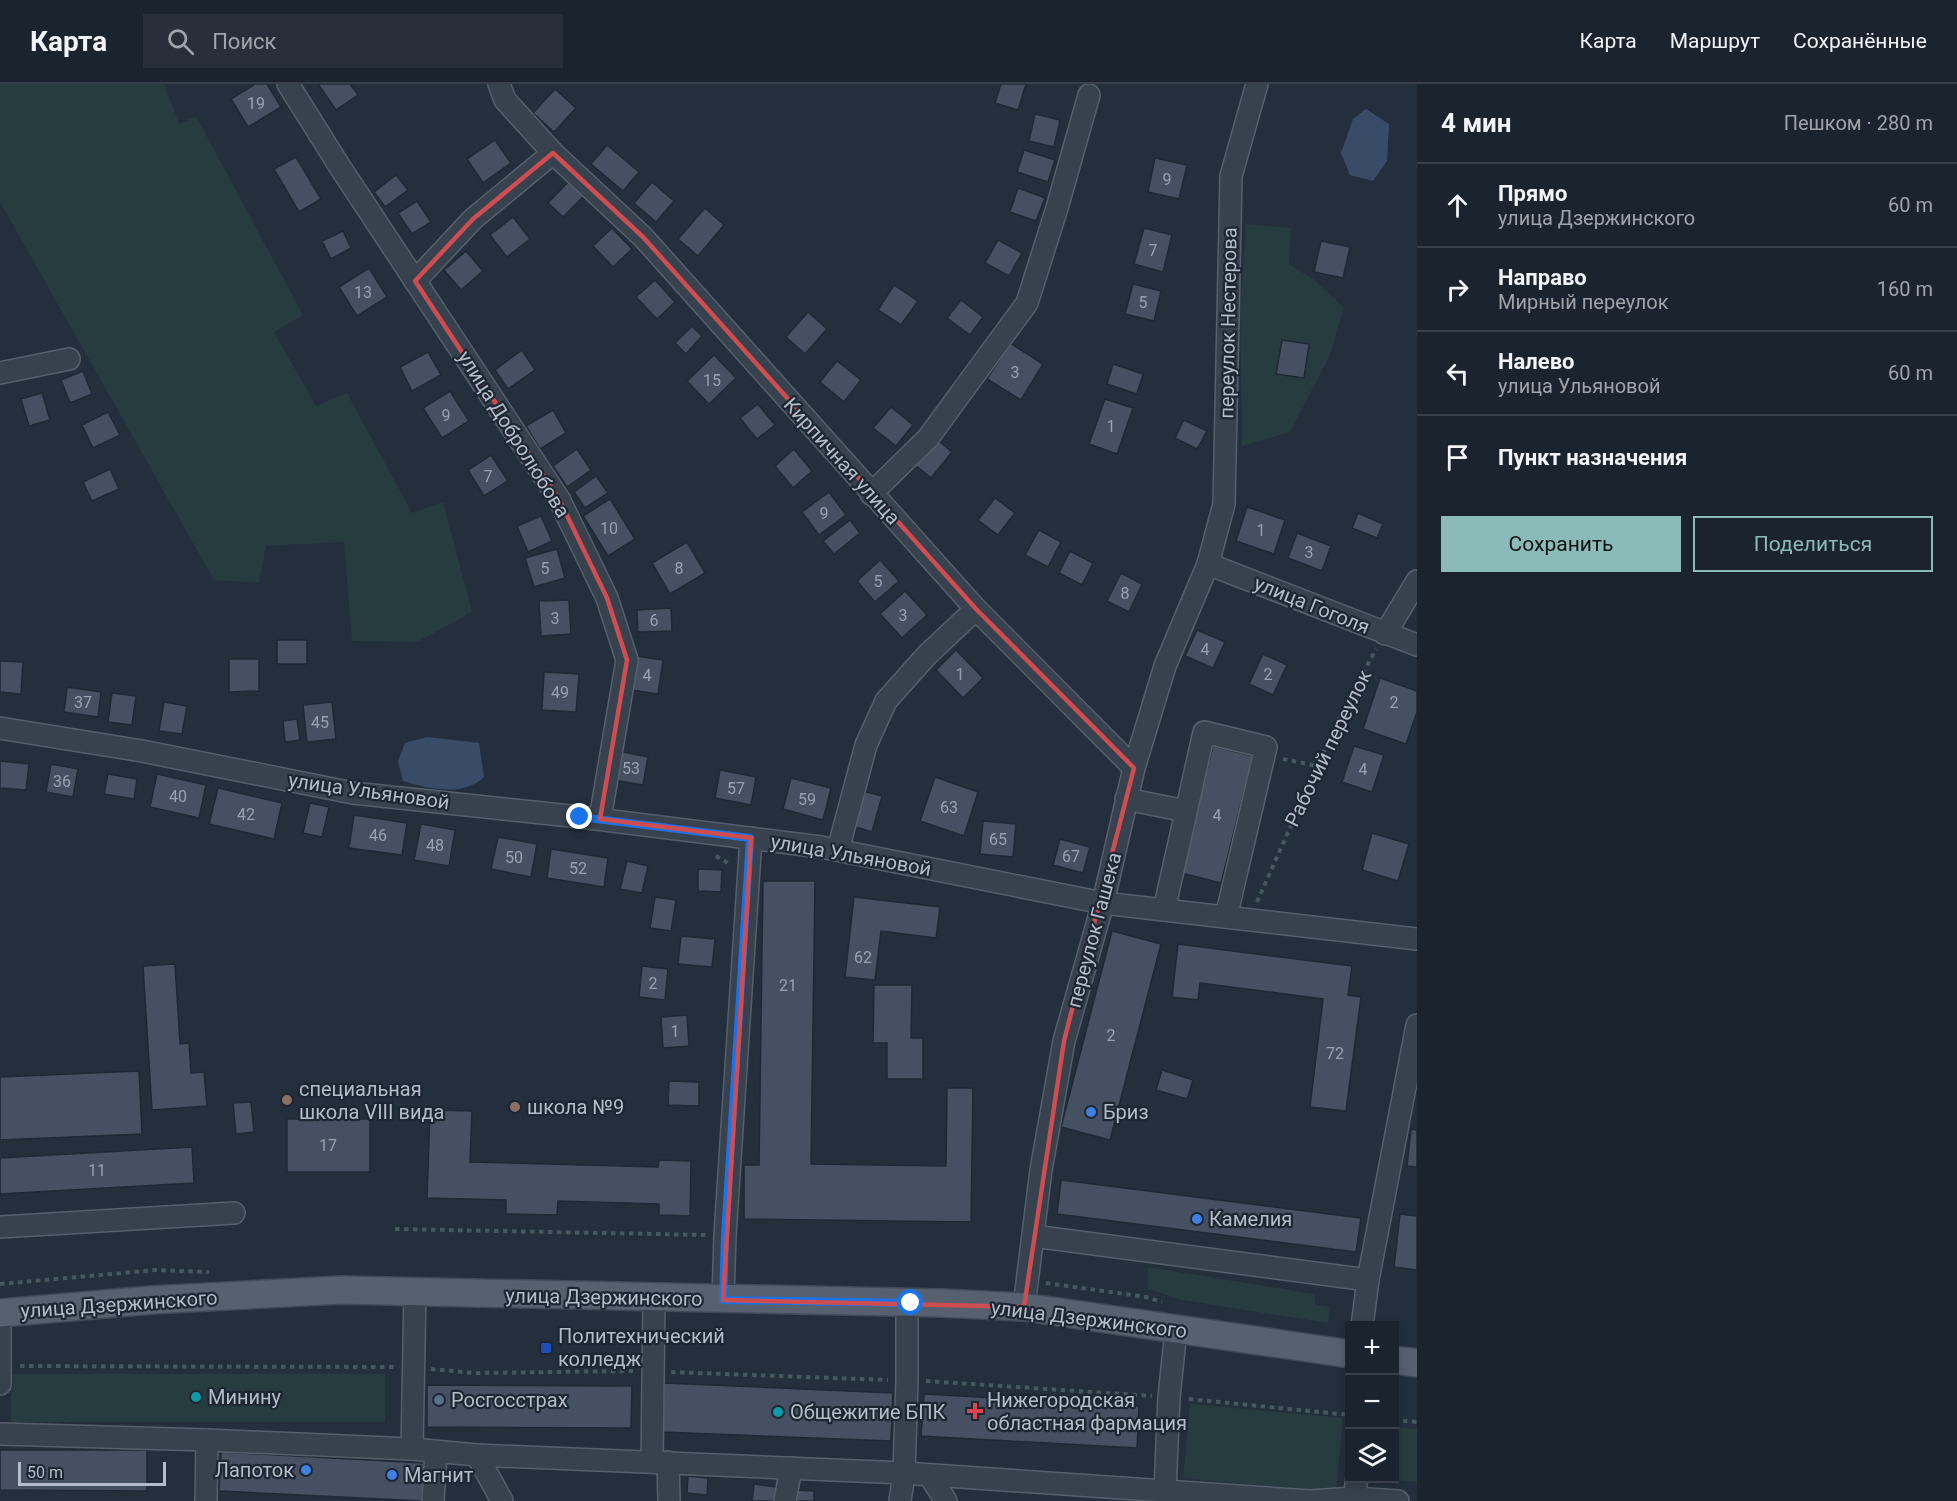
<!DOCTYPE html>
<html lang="ru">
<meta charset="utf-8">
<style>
body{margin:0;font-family:Roboto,sans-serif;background:#282f3a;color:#f1f3f6}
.controls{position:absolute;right:18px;bottom:18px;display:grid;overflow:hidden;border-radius:0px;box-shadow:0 3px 9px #0003}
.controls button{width:54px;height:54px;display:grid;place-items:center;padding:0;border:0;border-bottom:2px solid #39404a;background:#1b232e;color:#f1f3f6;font:30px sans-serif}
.scale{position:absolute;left:18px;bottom:15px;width:148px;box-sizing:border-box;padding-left:6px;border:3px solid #b4bcc9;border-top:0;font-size:16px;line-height:21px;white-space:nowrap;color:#b4bcc9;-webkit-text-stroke:4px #1d2633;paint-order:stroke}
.stop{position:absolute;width:18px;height:18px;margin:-14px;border:4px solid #1a73e8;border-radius:50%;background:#fff}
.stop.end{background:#1a73e8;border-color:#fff;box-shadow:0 2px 6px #0008}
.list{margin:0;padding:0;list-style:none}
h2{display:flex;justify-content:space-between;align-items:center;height:78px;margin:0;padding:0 24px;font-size:26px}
h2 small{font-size:20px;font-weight:400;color:#a0a4aa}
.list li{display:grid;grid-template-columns:39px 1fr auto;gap:18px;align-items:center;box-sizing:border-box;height:84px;padding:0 24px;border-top:2px solid #39404a}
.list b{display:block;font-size:22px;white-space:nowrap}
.list p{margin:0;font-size:20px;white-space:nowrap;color:#a0a4aa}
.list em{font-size:20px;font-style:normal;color:#a0a4aa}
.actions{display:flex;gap:12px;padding:18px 24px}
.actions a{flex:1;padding:14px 0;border:2px solid #8bbbb9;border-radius:0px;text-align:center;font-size:21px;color:#8bbbb9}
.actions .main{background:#8bbbb9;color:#111}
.icon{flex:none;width:33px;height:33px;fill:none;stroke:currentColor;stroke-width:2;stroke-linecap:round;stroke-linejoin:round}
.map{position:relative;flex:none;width:1417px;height:1417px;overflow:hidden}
header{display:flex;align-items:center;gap:36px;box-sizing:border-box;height:84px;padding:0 30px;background:#1b232e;border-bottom:2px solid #39404a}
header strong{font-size:28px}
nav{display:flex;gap:33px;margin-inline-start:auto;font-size:21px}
.search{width:420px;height:54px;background:#282f3a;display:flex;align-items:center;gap:15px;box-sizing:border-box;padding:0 21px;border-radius:0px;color:#a0a4aa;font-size:22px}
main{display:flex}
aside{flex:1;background:#1b232e}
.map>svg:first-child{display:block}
</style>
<header>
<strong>Карта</strong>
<div class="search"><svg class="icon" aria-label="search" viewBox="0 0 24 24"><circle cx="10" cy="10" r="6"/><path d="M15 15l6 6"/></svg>Поиск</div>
<nav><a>Карта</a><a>Маршрут</a><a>Сохранённые</a></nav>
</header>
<main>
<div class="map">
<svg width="1417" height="1417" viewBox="0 0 1417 1417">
<rect width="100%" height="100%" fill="#242f3e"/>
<!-- green -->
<g fill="#263c3f">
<polygon points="0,0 164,0 179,40 196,32 303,231 274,248 316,322 347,309 412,429 443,418 472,528 417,558 352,557 344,458 266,462 259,499 214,496 0,118"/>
<polygon points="1246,140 1291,144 1289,180 1316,197 1344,224 1329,273 1290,348 1242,362 1240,227"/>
<polygon points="1148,1183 1314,1210 1316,1221 1330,1223 1328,1239 1182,1216 1148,1205"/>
<rect x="11" y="1290" width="374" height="48"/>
<polygon points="1190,1320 1343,1334 1336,1408 1183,1394"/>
<polygon points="1395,1343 1417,1345 1417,1398 1386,1395 1394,1394"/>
</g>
<!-- water -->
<g fill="#394c67">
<polygon points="1366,25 1389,40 1387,77 1373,97 1350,91 1341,69 1353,35"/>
<path d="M427,653L479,659L484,693C463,713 429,705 403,697L398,677L405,659Z"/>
</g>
<!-- building -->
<g fill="#455162" stroke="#1f2835" stroke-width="1.5">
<polygon points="255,0 267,0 281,23 248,43 231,15"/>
<polygon points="318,0 350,0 358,11 336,26"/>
<polygon points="1001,0 1026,0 1018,26 995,19"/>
<polygon points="555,5 576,24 554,48 533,29"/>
<polygon points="1035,30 1060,36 1054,63 1029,57"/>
<polygon points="495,56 511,79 483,99 467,75"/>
<polygon points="607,61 639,88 623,107 591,80"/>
<polygon points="1024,66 1055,76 1048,98 1017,88"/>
<polygon points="296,73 321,115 299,128 274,85"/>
<polygon points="1155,74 1187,81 1179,115 1148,108"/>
<polygon points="396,91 408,106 385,123 374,108"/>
<polygon points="569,97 584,112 563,133 548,119"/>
<polygon points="652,98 674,117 656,138 634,119"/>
<polygon points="1018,104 1045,114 1036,137 1010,128"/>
<polygon points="417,117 431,138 412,150 398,129"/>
<polygon points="705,124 724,141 698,172 678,155"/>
<polygon points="513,133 530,155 507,173 490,151"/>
<polygon points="612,144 632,165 613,183 593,162"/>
<polygon points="1144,144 1172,151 1163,188 1134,180"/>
<polygon points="343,147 351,164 331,175 322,157"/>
<polygon points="998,156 1022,169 1009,192 985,179"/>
<polygon points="1321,157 1350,163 1343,194 1314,188"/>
<polygon points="466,167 483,187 461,206 444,186"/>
<polygon points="369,184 387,213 357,232 339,203"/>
<polygon points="655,196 675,218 657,235 636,213"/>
<polygon points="1133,200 1161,207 1154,237 1125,230"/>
<polygon points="894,201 918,217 901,241 878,226"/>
<polygon points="961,216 983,233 970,251 947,234"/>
<polygon points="808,228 827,245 805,270 786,253"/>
<polygon points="692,242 702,252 686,270 675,259"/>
<polygon points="1282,256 1309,260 1304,294 1276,290"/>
<polygon points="1010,259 1043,280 1021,316 987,295"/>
<polygon points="522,266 535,286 508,305 495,286"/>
<polygon points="428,268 441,291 412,307 400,283"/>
<polygon points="714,271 736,294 709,320 687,297"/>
<polygon points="837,277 861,296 844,318 820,298"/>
<polygon points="1113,280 1143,290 1137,310 1107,300"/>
<polygon points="83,287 92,310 70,319 61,296"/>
<polygon points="450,307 469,337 442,354 423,324"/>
<polygon points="42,309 50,336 29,342 21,315"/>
<polygon points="1105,315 1133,324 1117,370 1089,360"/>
<polygon points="758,320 775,341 757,355 740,334"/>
<polygon points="891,323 913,341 896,362 873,344"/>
<polygon points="553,326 566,349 540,365 526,342"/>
<polygon points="108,328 120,351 93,364 82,341"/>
<polygon points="1184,336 1207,347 1197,365 1175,354"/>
<polygon points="935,354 952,368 931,394 914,380"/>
<polygon points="577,365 591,386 567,403 553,382"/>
<polygon points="794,365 812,387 793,404 775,382"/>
<polygon points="491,371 508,397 484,412 468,386"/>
<polygon points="110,385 119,405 92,417 83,398"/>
<polygon points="596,392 608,409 585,424 574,408"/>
<polygon points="829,408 846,431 819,451 802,428"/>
<polygon points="995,414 1015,429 998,451 978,436"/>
<polygon points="610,415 635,455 608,472 583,432"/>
<polygon points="1247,423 1285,436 1274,470 1236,457"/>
<polygon points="1358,429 1383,440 1377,454 1352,444"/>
<polygon points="541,432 552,457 528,468 517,442"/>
<polygon points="850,436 860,449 834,470 823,457"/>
<polygon points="1039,446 1061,458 1048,483 1025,471"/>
<polygon points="1297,449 1331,462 1322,487 1288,474"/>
<polygon points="687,458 705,489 670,510 652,479"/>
<polygon points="557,465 565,494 534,503 525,474"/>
<polygon points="1070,467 1093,479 1082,501 1059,489"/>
<polygon points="880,476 899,497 875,518 857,497"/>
<polygon points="1121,489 1142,500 1129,528 1107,517"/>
<polygon points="905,507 927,531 902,554 880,530"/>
<polygon points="569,516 571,550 541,552 539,517"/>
<polygon points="671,524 672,547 638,548 637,526"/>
<polygon points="1197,546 1225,558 1213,584 1185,572"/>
<rect x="277" y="556" width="30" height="24"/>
<polygon points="956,566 983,594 963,614 936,586"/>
<polygon points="1263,570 1287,581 1273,611 1249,600"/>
<polygon points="636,572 663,576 658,610 632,606"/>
<polygon points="229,575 259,575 259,607 229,608"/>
<polygon points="0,577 23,578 21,610 0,608"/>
<polygon points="544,588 579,590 576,628 542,626"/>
<polygon points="1380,594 1417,607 1417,628 1406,660 1363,645"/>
<polygon points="67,603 101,608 98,633 64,628"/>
<polygon points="112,609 136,612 132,641 108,638"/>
<polygon points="164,618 187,622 182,650 159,647"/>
<polygon points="332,618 336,655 307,658 303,621"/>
<polygon points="297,635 300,656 285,658 283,637"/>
<polygon points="1213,662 1253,672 1221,799 1181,789"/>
<polygon points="1354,662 1384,671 1372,708 1342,698"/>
<polygon points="618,667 648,673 643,701 613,696"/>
<polygon points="0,677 29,680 26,706 0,704"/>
<polygon points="51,680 78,685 73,713 46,708"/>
<polygon points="720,686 756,693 751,721 715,714"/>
<polygon points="108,690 137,695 134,715 104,710"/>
<polygon points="157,690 206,701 199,734 150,723"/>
<polygon points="935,693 978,708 964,752 920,737"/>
<polygon points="791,694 831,704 823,736 783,725"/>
<polygon points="218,704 282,719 274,755 209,740"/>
<polygon points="859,706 882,712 872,748 849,741"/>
<polygon points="310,719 329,723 322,753 303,749"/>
<polygon points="354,731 407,739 402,771 349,764"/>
<polygon points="983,737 1016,740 1013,773 980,770"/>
<polygon points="421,740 455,746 449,782 414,776"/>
<polygon points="1372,749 1409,760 1398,797 1362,786"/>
<polygon points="498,753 537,760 531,793 491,785"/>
<polygon points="1060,755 1090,763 1083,789 1053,781"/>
<polygon points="551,765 608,774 604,803 547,794"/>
<polygon points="627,777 648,782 642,809 620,805"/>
<polygon points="698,785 722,786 721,808 698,807"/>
<polygon points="763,797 815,797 811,1080 946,1082 947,1004 973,1004 971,1138 744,1135 744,1081 759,1081"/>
<polygon points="655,813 676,816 671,847 650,844"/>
<polygon points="854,813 940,823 936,854 881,847 875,896 845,893"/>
<polygon points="1112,847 1161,860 1110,1056 1061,1043"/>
<polygon points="681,852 715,855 712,883 678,880"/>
<polygon points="1178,860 1352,882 1348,911 1361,913 1346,1027 1310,1023 1323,915 1200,899 1198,916 1172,913"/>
<polygon points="175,880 180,960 189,959 191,989 204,988 207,1022 152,1026 143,882"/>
<polygon points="642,882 668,885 665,916 639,913"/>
<polygon points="874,901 912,901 911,954 923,954 923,995 887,995 887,959 873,959"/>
<polygon points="687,931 689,962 663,964 661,933"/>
<polygon points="1162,986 1193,996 1187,1015 1156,1006"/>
<polygon points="139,987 142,1050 0,1056 0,993"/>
<polygon points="669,997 699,998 699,1022 668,1021"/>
<polygon points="251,1018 254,1048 236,1050 233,1019"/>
<polygon points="430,1026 472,1027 470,1078 658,1083 659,1076 691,1077 690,1132 659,1131 659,1120 558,1117 557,1131 506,1130 506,1116 427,1114"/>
<rect x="287" y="1035" width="83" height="53"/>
<polygon points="1411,1045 1417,1046 1417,1083 1407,1082"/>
<polygon points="192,1063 194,1099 0,1110 0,1074"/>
<polygon points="1061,1096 1361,1134 1356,1168 1057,1130"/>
<polygon points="1400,1130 1417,1132 1417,1186 1394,1183"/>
<polygon points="664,1299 893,1309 891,1357 662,1348"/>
<polygon points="427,1301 632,1302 631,1344 427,1343"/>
<polygon points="924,1310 1139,1322 1137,1364 921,1352"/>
<polygon points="0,1366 147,1366 147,1407 0,1406"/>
<polygon points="221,1368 424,1379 422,1417 219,1407"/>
<polygon points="688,1392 708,1394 707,1411 687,1409"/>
<polygon points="754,1400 776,1403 774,1417 752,1417"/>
<polygon points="795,1406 814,1407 814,1417 794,1417"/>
</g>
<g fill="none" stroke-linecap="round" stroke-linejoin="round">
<defs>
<g id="minor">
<polyline points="288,0 340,83 559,415 607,514 627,576 600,735"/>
<polyline points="499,0 505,16 553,69 643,153 976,525 1134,684"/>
<polyline points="415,197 473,135 553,69"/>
<polyline points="0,289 69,275"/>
<polyline points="871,410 928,354 1027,219 1057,124 1089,11"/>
<polyline points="1208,480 1417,561"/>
<polyline points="1385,550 1417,497"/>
<polyline points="0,644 142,667 353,709 580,733 821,763 1103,819 1417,855"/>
<polyline points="1126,715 1186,727"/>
<polyline points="838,766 866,661 886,617 927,571 976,525"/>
<polyline points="1164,826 1204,648 1266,663 1226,833"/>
<polyline points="0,1143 234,1129"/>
<polyline points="1033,1152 1368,1196"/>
<polyline points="723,1216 725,1151 751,754"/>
<polyline points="1024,1223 1041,1086 1064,957 1103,819 1134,684 1165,582 1208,480 1224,420 1231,92 1257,0"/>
<polyline points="1362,1242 1368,1196 1417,941"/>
<polyline points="0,1300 0,1229"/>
<polyline points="0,1350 207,1356"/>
<polyline points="412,1365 415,1207"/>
<polyline points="477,1371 502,1417"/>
<polyline points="652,1378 654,1214"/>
<polyline points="668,1378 669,1417"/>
<polyline points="929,1391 946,1417"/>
<polyline points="1165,1407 1169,1313 1176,1246"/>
<polyline points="1354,1414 1357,1394"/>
<polyline points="206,1417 207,1356 412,1365 477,1371 904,1389 907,1296 907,1219"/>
<polyline points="433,1417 436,1368"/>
<polyline points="785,1417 791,1384"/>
<polyline points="900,1417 904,1389 1310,1417 1354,1414 1398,1417"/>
</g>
<g id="major">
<polyline points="0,1229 151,1216 341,1206 941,1219 1024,1223 1350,1270"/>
<polyline points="1394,1276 1417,1279"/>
</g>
</defs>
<!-- minor casing -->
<use href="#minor" stroke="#565f6c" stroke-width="24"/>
<!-- major casing -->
<use href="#major" stroke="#414a57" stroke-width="30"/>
<!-- path -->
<g stroke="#44595c" stroke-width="4" stroke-dasharray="4.5 4.5" stroke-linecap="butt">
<polyline points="1283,675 1318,682"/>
<polyline points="716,772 730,780"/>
<polyline points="1257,818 1337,638 1376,565"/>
<polyline points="395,1145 706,1151"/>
<polyline points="1046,1199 1146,1213 1162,1218"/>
<polyline points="0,1200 156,1186 209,1188"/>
<polyline points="20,1282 394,1283"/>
<polyline points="431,1285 474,1289 633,1287"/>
<polyline points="671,1288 888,1296"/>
<polyline points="926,1297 1152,1312"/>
<polyline points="1189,1315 1350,1331"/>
<polyline points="1394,1336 1417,1338"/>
</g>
<!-- minor -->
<use href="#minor" stroke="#38414e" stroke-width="21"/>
<!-- major -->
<use href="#major" stroke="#56606e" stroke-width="27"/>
</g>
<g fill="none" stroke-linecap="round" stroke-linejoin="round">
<!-- route -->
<polyline stroke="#1a73e8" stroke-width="8" points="580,733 750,754 725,1151 723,1216 911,1219"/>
</g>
<!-- marked area -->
<path fill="none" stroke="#ce4d50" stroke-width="4.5" stroke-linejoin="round" d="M553,69L643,153L976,525L1134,684L1064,957L1024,1223L723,1216L751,754L600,735L627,576L607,514L559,415L415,197L473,135Z"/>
<!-- markers -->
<g fill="#8d6e63" stroke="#1d2633" stroke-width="2">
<circle cx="287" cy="1016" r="6"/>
<circle cx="515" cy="1023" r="6"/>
</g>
<g fill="#3f7fe0" stroke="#1d2633" stroke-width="2">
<circle cx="1091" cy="1028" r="6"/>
<circle cx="1197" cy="1135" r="6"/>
<circle cx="306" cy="1386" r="6"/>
<circle cx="392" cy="1391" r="6"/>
</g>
<rect fill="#1a4fb4" stroke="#1d2633" stroke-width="2" x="540" y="1258" width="12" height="12" rx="3"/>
<g fill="#0f9aa8" stroke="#1d2633" stroke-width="2">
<circle cx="196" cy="1313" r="6"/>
<circle cx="778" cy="1328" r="6"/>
</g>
<circle fill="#5c6f8a" stroke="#1d2633" stroke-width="2" cx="439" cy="1316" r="6"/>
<path fill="#e0444e" stroke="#1d2633" stroke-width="2" d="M972 1318h6v6h6v6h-6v6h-6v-6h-6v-6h6z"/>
<g text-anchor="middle" stroke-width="4.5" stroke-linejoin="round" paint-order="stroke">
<!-- number labels -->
<g font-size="16" fill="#98a1af">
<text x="256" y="25">19</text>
<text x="1167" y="101">9</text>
<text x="1153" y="172">7</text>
<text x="363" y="214">13</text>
<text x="1143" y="224">5</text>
<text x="1015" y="294">3</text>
<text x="712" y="302">15</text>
<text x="446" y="337">9</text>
<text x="1111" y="348">1</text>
<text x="488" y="398">7</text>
<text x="824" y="435">9</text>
<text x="609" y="450">10</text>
<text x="1261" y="452">1</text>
<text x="1309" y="474">3</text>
<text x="545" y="490">5</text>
<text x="679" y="490">8</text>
<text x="878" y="503">5</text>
<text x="1125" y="515">8</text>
<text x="903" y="537">3</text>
<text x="555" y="540">3</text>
<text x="654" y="542">6</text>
<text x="1205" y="571">4</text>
<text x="960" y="596">1</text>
<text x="1268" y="596">2</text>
<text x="647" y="597">4</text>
<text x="560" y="614">49</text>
<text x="83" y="624">37</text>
<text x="1394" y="624">2</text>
<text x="320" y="644">45</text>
<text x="631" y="690">53</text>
<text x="1363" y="691">4</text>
<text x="62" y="703">36</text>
<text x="736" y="710">57</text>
<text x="178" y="718">40</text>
<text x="807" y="721">59</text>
<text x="949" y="729">63</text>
<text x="246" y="736">42</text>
<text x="1217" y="737">4</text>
<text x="378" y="757">46</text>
<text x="998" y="761">65</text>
<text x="435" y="767">48</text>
<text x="1071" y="778">67</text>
<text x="514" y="779">50</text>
<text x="578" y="790">52</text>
<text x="863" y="879">62</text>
<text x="653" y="905">2</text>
<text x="788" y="907">21</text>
<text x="675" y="953">1</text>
<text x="1111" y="957">2</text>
<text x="1335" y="975">72</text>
<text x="328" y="1067">17</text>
<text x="97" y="1092">11</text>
</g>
<!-- street labels -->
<g font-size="20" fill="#b4bcc9" stroke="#1d2633">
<text transform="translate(1228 239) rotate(-89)" y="7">переулок Нестерова</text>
<text transform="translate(514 350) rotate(58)" y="7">улица Добролюбова</text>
<text transform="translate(842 377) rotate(48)" y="7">Кирпичная улица</text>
<text transform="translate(1312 521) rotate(22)" y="7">улица Гоголя</text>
<text transform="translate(1328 664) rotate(-64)" y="7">Рабочий переулок</text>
<text transform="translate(369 707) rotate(8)" y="7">улица Ульяновой</text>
<text transform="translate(851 771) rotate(10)" y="7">улица Ульяновой</text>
<text transform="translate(1094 846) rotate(-75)" y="7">переулок Гашека</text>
<text transform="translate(604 1213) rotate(1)" y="7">улица Дзержинского</text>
<text transform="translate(119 1220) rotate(-4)" y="7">улица Дзержинского</text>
<text transform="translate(1089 1235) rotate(7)" y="7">улица Дзержинского</text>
</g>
<!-- poi labels -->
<g font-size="20" fill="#b4bcc9" stroke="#1d2633" text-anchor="start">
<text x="299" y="1012">специальная<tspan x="299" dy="23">школа VIII вида</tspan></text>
<text x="527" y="1030">школа №9</text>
<text x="1103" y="1035">Бриз</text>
<text x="1209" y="1142">Камелия</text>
<text x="558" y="1259">Политехнический<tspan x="558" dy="23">колледж</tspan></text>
<text x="208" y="1320">Минину</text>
<text x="451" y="1323">Росгосстрах</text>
<text x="987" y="1323">Нижегородская<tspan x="987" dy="23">областная фармация</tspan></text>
<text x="790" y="1335">Общежитие БПК</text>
<text x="294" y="1393" text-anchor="end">Лапоток</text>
<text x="404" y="1398">Магнит</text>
</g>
</g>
</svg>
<div class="controls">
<button>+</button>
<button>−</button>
<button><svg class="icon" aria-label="layers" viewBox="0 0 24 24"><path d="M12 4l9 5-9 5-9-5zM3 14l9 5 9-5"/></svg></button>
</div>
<div class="scale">50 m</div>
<div class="stop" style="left:911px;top:1219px"></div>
<div class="stop end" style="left:580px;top:733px"></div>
</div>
<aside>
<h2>4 мин<small>Пешком · 280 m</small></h2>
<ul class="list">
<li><svg class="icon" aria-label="ahead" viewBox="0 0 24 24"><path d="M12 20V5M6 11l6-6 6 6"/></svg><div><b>Прямо</b><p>улица Дзержинского</p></div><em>60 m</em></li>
<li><svg class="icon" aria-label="right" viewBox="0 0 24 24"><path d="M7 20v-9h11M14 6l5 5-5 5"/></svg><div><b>Направо</b><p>Мирный переулок</p></div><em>160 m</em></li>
<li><svg class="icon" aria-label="left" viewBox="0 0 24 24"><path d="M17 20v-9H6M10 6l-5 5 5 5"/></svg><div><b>Налево</b><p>улица Ульяновой</p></div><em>60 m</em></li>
<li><svg class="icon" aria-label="arrive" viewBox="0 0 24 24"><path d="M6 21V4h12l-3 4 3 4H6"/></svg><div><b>Пункт назначения</b></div></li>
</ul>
<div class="actions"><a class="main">Сохранить</a><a>Поделиться</a></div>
</aside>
</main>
